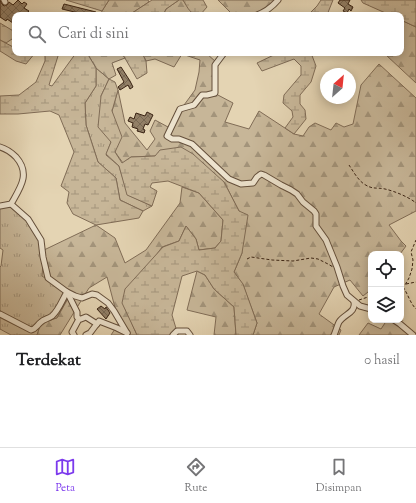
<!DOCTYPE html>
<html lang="id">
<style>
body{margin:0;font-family:"Sorts Mill Goudy",serif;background:#f2f2f2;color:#202124}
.controls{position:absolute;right:12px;bottom:12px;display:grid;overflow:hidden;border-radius:8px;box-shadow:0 2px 10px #0003}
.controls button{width:36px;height:36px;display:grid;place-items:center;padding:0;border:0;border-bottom:1px solid #e0e0e0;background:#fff;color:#202124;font:20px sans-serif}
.compass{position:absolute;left:320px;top:68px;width:36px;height:36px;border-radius:50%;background:#fff;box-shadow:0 2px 10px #0003;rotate:27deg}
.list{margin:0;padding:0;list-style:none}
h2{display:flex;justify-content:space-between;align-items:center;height:52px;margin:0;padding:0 16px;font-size:17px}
h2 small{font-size:13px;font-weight:400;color:#757577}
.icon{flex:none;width:22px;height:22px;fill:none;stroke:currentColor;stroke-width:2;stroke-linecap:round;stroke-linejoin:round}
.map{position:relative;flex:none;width:416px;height:335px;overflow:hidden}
.search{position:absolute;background:#fff;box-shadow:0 2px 10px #0003;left:12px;right:12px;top:12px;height:44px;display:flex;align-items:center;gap:10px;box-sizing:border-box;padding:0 14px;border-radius:8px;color:#757577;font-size:15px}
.sheet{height:112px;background:#fff}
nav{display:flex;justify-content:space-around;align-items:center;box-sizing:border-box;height:56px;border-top:1px solid #e0e0e0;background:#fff;font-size:11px;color:#757577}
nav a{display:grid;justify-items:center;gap:2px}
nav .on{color:#7c3aed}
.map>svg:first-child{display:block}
</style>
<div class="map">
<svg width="416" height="335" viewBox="0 0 416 335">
<defs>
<pattern id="grass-tufts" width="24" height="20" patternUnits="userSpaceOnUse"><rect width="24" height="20" fill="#c7b698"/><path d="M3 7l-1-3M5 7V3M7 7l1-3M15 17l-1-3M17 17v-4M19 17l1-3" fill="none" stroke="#a3947b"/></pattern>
<pattern id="forest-firs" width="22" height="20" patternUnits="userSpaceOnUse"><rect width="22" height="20" fill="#c7b698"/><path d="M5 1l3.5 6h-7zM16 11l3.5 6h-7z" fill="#a3947b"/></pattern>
<pattern id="wetland-marsh" width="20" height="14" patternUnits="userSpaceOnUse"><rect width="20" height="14" fill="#c7b698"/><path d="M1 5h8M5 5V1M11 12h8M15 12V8" fill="none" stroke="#a3947b"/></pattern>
<pattern id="building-cross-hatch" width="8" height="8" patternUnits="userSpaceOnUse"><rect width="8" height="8" fill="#927f66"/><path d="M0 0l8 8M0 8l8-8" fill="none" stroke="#786853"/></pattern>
</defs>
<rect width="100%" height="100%" fill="#e4d4b3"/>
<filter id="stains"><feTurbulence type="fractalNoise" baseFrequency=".005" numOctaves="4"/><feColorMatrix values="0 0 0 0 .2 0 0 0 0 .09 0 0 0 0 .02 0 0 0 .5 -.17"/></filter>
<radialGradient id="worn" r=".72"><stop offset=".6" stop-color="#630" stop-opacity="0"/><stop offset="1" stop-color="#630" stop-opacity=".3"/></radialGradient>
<!-- grass -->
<g fill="url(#grass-tufts)" stroke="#806c56">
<polygon points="96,68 109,79 101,96 111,142 106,155 119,166 128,195 152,206 143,211 120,200 116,178 98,162 86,125 85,103 96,86"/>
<polygon points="6,204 27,220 70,294 57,318 41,324 37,335 11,335 0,329 0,267 1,266 3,250 0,248 0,206"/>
</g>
<!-- forest -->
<g fill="url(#forest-firs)" stroke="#806c56">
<polygon points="109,0 148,0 149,2 129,15 101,15 102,11"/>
<polygon points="179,0 183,0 192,13 196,15 163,15 166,9"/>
<polygon points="218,0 274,0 265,12 256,15 233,15"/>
<polygon points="401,20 416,27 416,83 386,55 388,53 401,53"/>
<polygon points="0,23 15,32 15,37 6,43 0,40"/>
<polygon points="87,53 122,53 125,58 112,63 116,75 109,79 96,68"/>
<polygon points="142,53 206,53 216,62 216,94 233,103 225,122 249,129 259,111 294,134 303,136 309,127 315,123 331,130 336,123 344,127 353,124 361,85 379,64 416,98 416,211 389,225 401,241 406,246 400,254 371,254 371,289 368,292 363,296 350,280 334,287 319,314 341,330 339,335 253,335 257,323 243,285 234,272 242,253 239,211 224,182 155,156 131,157 123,163 115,152 112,111 118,90 125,123 147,150 155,139 150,131 155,120 168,127 195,90 199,72 200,60 182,54 174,67 155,59 146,61"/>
<polygon points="182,187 199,193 223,220 221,241 215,248 199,250 196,239 186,226 179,241 162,247 123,303 137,335 111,335 119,323 107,277 89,288 60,335 37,335 41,323 57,318 70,295 42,276 44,250 96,225 115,238 125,263 146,250 180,203"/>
<polygon points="197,271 205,275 214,289 234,307 236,335 214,335 216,317 187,310"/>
<polygon points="387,320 390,320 411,335 359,335 368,323 381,329"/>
</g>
<!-- wetland -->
<g fill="url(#wetland-marsh)" stroke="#806c56">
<polygon points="66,0 109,0 102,11"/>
<polygon points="152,0 179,0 166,9 163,15 129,15"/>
<path d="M183,0H203L207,7L200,15C190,15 188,8 183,0Z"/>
<polygon points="321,0 333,0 327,15 308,15 317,6"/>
<polygon points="361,0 416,0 416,27 401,20 401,15 390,15 363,3"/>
<polygon points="0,40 15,48 15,53 35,53 26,64 16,61 0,51"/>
<polygon points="45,53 57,53 58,56 49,85 52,86 76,53 87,53 96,68 96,86 85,103 86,125 98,162 116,178 120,200 143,211 139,218 96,225 73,214 67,203 69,192 61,186 74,152 59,115 50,111 18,114 0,114 0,96 19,95 36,82 45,61"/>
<polygon points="122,53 142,53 146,61 147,73 137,79"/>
<polygon points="278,53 311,53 316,66 311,82 300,95 300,104 305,110 306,119 294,134 285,128 293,117 292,111 283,103 284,95 301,75 301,66 294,59 262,71 257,63"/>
<polygon points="109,79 115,82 118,90 112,111 122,137 115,152 122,163 131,157 155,156 160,150 181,147 193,154 224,182 239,211 248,215 242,253 234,272 243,284 257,323 253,335 236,335 234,307 214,289 205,275 197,271 182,276 172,315 178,335 137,335 122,303 125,289 163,247 179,241 186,226 196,239 199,250 215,248 221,241 223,220 199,193 168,181 152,183 150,187 157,191 152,206 127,195 119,166 106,154 111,142 98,127 101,96"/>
</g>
<!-- building -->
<g fill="url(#building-cross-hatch)" stroke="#3a2313">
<polygon points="0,0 2,4 4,6 7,5 9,2 13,5 18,0 22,4 24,2 27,4 24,8 29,11 25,15 15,15 15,21 13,23 7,19 6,21 0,17"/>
<polygon points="340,0 350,0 348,4 353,7 351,11 349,9 347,13 343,11 345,8 338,3"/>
<polygon points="64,4 96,12 95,15 87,15 62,9"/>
<polygon points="121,67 130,81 133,87 130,89 128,85 120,90 118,87 124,82 117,69"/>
<polygon points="147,112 153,115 148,125 145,124 143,129 145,130 144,133 137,131 138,129 132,127 133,123 128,121 130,117 134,119 136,113 145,116"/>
<polygon points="101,306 105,309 106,307 110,313 106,319 97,309"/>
</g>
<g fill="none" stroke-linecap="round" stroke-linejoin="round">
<defs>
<g id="minor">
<polyline points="4,0 5,2"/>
<path d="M257,15C265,12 272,7 278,0"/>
<polyline points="224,53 215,65 215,93 207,95 202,95 194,105 180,109 167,136 172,139 179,139 192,144 229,179 241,184 253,183 257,177 261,174 264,175 281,185 291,190 297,194 303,202 314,211 316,214 316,226 326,240 337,267 343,286 347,295 360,306 371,309"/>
<path d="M0,147C7,149 11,152 16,157C31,174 20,188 11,204L0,206"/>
<polyline points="11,204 28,219 41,240 43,257 48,278 67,292 77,312 77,317 79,319 81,319 86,317 97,324"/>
<path d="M0,314L31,330C36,329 37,325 41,322C44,319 48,319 52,316C59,310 62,300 67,292L75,296L82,298L92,294L97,295L108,303L114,311L127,333"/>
<polyline points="394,320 400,324 413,335"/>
<polyline points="74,335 72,332 79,319"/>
<polyline points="86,335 90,333 99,321 117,328 127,333"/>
<polyline points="173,335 177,331 187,331 190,335"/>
<path d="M334,335C336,331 337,326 339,322C344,314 356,313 354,302"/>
</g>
</defs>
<!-- minor casing -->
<use href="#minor" stroke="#644f3b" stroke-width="7"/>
<!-- path -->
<g stroke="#3a2313" stroke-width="1" stroke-dasharray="3 2" stroke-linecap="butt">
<path d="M349,165C353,171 358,180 364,184C373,190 376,187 385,189C394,191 409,197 416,203"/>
<polyline points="247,259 251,257 272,260 293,261 311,258 318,259 328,264 333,267"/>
<polyline points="406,284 416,282"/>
<polyline points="401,287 405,285 409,278 412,269 413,260 411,252 416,240"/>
<path d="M403,287C408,294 410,303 416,309"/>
<polyline points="359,300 371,296"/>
<polyline points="401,316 403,321"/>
</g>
<!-- minor -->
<use href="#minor" stroke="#ede3ce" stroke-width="5"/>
</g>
<rect width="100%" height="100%" filter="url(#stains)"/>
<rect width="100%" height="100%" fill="url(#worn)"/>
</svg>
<div class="controls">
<button><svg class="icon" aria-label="locate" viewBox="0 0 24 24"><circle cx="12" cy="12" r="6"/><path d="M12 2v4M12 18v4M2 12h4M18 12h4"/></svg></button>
<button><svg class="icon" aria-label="layers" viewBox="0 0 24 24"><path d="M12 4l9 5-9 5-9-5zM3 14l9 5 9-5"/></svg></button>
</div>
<svg class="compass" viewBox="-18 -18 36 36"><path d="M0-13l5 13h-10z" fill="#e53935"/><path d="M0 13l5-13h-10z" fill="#757577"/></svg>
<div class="search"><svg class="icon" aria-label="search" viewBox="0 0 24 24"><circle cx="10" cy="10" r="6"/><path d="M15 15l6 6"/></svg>Cari di sini</div>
</div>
<section class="sheet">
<h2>Terdekat<small>0 hasil</small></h2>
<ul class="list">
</ul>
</section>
<nav>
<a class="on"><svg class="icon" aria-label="map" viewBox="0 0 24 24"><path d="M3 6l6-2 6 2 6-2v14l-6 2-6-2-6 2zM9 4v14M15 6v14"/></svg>Peta</a>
<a><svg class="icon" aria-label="directions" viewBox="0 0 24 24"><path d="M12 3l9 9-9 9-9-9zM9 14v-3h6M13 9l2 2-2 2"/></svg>Rute</a>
<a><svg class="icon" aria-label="saved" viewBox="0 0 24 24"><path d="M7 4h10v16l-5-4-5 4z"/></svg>Disimpan</a>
</nav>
